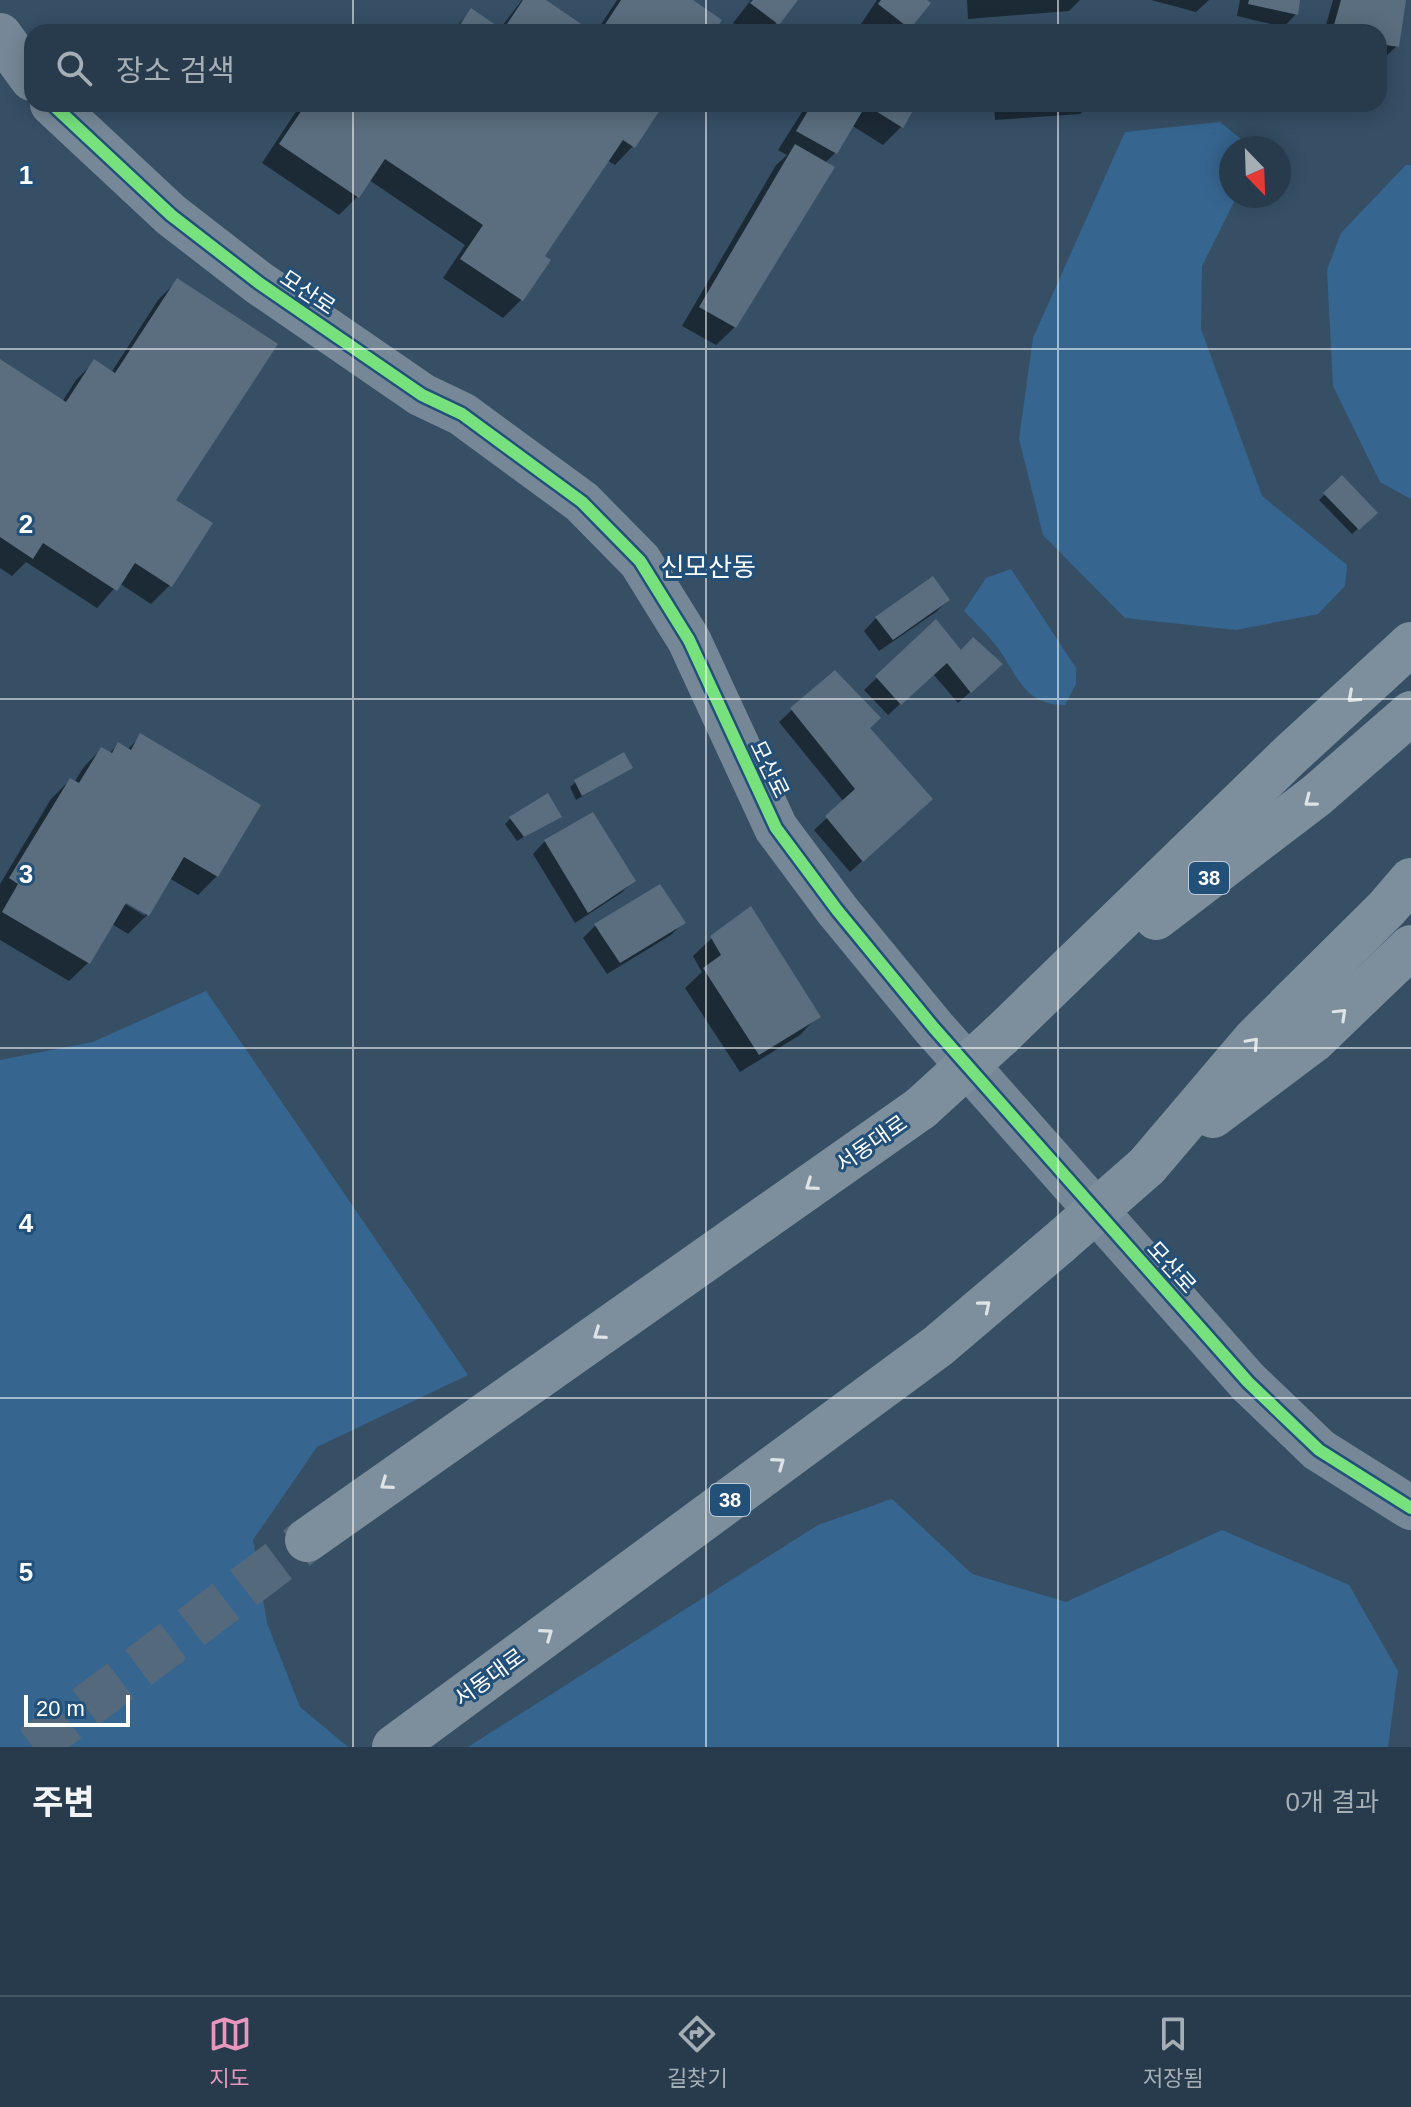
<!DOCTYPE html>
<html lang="ko">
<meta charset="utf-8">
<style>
body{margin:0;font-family:Arial,"Noto Sans KR",sans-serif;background:#344656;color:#f1f3f6}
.compass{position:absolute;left:1219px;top:136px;width:72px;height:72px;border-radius:50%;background:#283b4c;box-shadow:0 4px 20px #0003;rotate:157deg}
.scale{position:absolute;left:24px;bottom:20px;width:106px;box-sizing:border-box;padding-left:8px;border:4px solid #fff;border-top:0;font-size:22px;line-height:28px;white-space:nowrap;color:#fff;-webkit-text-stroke:6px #225079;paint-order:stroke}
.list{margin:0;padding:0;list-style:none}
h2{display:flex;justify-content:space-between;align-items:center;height:104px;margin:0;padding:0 32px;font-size:34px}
h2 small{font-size:26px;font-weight:400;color:#a5adb5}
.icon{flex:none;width:44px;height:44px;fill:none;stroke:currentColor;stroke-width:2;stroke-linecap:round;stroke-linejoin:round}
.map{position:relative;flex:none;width:1411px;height:1747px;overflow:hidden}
.search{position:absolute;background:#283b4c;box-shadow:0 4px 20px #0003;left:24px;right:24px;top:24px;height:88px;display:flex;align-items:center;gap:20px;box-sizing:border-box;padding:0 28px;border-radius:24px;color:#a5adb5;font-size:30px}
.sheet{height:248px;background:#283b4c}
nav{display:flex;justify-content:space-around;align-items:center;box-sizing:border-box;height:112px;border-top:2px solid #445564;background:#283b4c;font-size:22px;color:#a5adb5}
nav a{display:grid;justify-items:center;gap:4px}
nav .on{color:#e797bd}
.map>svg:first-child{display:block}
</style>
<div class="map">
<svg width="1411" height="1747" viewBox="0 0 1411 1747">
<rect width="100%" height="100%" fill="#364f65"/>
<!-- green -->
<g fill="#366690">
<polygon points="1220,122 1252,148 1231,148 1231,196 1237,196 1202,266 1201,329 1262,496 1347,565 1345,586 1318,614 1236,630 1125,618 1043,535 1019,439 1033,338 1125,132"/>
<polygon points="1406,165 1411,165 1411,499 1380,482 1333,386 1327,270 1341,233"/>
<path d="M1011,569L1076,668V684L1065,705C1021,705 1017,671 994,643C985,632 974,621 964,611L986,578Z"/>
<polygon points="206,991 468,1375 317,1447 253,1540 267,1623 300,1707 348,1747 0,1747 0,1060 93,1042"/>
<polygon points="892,1499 972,1574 1066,1602 1222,1530 1349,1585 1398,1671 1388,1747 468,1747 818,1525"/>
</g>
<!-- shadow -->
<g fill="#0007" fill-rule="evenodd">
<polygon points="522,0 542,0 590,32 451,32 471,11 499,30"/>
<polygon points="617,0 689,0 711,32 596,32"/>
<polygon points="751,0 795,0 769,32 745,32 733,23"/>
<polygon points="877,0 924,0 905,32 871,32 861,24"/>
<polygon points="967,0 1080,0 1069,11 968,19"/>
<polygon points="1151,0 1209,0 1196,12"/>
<polygon points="1240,0 1298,0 1296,14 1284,27 1237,16"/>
<polygon points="1333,0 1404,0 1397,46 1384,58 1379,57 1379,32 1324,32"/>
<polygon points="301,104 662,104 633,146 615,165 607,160 542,256 521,300 503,318 443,278 465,245 369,180 358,196 339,215 262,163"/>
<polygon points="807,104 915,104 902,126 883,145 851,125 835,153 824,164 735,327 716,345 682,326 776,165 787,155 778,150"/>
<polygon points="994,104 1090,104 1080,114 995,120"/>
<polygon points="177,281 170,585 151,604 119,583 97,608 26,562 12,576 0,568 0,361 62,402 76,380 94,362 111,373 158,300"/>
<polygon points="1342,478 1375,513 1352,534 1319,500"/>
<polygon points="933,579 948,600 936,612 879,651 864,631 876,618"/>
<polygon points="936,622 960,652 988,676 958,703 933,674 888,715 864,690"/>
<polygon points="825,679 867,728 918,811 850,872 814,830 844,802 779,722"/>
<path d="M141,736L217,876L198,895L169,878L147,915L128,934L112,924L88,963L69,981L0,940V884L51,799L70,780L74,783L83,768L101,749L109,754L118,744L127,750ZM119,896L145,911V916L117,899Z"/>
<polygon points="631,767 576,800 570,787 576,782"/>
<polygon points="560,816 517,841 505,824 510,819"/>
<polygon points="545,841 634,881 621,893 575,923 533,854"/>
<polygon points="659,887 683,923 671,935 607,974 583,938 595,926"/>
<polygon points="712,938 818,1016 800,1035 740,1072 685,988 702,972 693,956"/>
</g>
<!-- building -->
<g fill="#5a6e7f">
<polygon points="523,0 546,0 593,32 455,32 471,8 503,30"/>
<polygon points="621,0 693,0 722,20 714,32 600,32"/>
<polygon points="753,0 798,0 779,25 750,3"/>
<polygon points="881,0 927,0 931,3 910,29 878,4"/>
<polygon points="1249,0 1300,0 1298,15 1248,4"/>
<polygon points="1341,0 1406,0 1399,47 1379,44 1379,32 1332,32"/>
<polygon points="306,104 664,104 635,148 623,140 545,256 551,260 523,301 460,259 483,225 385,159 359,198 279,144"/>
<polygon points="812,104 917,104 903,128 866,105 837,154 796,131"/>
<polygon points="795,144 835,167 736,328 699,307"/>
<polygon points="177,278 278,344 176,500 213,523 172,587 135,563 117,591 43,543 33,559 0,537 0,359 66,402 94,359 115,373"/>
<polygon points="1342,475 1378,513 1359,530 1323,493"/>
<polygon points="933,576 950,600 893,640 875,617"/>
<polygon points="936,619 961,650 973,637 1003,664 971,693 947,663 901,705 875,676"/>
<polygon points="835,670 881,718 870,728 933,799 863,862 825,816 855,789 790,708"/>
<polygon points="140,733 261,805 218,877 184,857 149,916 126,903 90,964 2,912 18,884 9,878 70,778 79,783 101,747 112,753 118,742 131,750"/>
<polygon points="624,752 633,768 582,796 574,780"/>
<polygon points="548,793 562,817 524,837 509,817"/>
<polygon points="593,812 636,881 588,913 544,840"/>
<polygon points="660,884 686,923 620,963 594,924"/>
<polygon points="751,906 821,1017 759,1055 703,968 721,955 710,936"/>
</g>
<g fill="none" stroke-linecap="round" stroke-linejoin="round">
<!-- highway-tunnel -->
<polyline stroke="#54697c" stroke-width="44" stroke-dasharray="44 22" stroke-linecap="butt" points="33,1747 307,1540"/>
<!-- secondary -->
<g stroke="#768898" stroke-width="44">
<polyline points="0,35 32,79"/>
<polyline points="52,104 171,215 259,283 422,395 462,414 582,502 640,561 689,640 776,828 837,910 934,1028 1248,1382 1319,1450 1411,1508"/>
</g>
<!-- highway -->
<g stroke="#7d8e9c" stroke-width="44">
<polyline points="1156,918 1317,795 1411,713"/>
<polyline points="1001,1035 1290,755 1411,644"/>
<polyline points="1213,1116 1313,1041 1411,947"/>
<polyline points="1147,1166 1255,1039 1386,909 1411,880"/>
<polyline points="307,1540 921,1108"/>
<polyline points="394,1747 938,1346 1058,1244"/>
</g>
<!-- highway-bridge -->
<g stroke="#7d8e9c" stroke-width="44">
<polyline points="921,1108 1001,1035"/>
<polyline points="1058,1244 1147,1166"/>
</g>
<defs>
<polyline id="cycleway" points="52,104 171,215 259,283 422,395 462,414 582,502 640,561 689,640 776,828 837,910 934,1028 1248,1382 1319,1450 1411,1508"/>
</defs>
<!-- cycleway casing -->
<use href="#cycleway" stroke="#225079" stroke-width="17"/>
<!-- cycleway -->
<use href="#cycleway" stroke="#77e17e" stroke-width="12"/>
</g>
<!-- one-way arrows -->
<defs><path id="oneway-chevron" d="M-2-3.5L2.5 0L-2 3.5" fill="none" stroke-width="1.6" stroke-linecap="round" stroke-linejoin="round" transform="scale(2)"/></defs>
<g stroke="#dee3e6">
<use href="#oneway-chevron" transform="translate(1353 697) rotate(138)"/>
<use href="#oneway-chevron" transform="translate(1310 801) rotate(142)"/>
<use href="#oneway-chevron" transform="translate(1341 1014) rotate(-44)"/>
<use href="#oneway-chevron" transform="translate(1253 1043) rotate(-48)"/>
<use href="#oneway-chevron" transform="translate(811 1185) rotate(145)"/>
<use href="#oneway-chevron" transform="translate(985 1306) rotate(-40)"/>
<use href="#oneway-chevron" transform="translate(599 1334) rotate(145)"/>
<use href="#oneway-chevron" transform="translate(779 1463) rotate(-36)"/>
<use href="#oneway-chevron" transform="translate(386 1484) rotate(145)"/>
<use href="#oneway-chevron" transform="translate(547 1634) rotate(-36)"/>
</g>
<!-- grid -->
<path fill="none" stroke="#fff" stroke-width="2" stroke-opacity="0.55" d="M353,0V32M706,0V32M1058,0V32M353,104V1747M706,104V1747M1058,104V1747M0,349H1411M0,699H1411M0,1048H1411M0,1398H1411"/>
<g text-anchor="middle" stroke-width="6" stroke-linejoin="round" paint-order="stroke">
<!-- shield labels -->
<g fill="#225079" stroke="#bdcad7" stroke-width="2">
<rect x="1189" y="862" width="40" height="32" rx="6"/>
<rect x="710" y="1484" width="40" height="32" rx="6"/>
</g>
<g font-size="20" font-weight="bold" fill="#fff">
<text x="1209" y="885">38</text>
<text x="730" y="1507">38</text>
</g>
<!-- street labels -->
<g font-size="22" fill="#fff" stroke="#225079">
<text transform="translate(308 292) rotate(34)" y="8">모산로</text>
<text transform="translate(770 769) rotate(64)" y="8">모산로</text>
<text transform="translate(871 1143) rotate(-35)" y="8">서동대로</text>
<text transform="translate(1172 1267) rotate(48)" y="8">모산로</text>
<text transform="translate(489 1677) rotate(-36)" y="8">서동대로</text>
</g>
<!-- quarter labels -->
<g font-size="26" fill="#fff" stroke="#225079">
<text x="708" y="576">신모산동</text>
</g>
</g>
<g font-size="26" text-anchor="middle" font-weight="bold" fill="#fff" stroke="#225079" stroke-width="6" stroke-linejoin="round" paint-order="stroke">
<text x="26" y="184">1</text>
<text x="26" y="533">2</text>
<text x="26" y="883">3</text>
<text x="26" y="1232">4</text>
<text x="26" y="1581">5</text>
</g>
</svg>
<svg class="compass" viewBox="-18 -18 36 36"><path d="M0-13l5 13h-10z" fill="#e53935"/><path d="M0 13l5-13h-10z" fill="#a5adb5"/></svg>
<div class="scale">20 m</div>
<div class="search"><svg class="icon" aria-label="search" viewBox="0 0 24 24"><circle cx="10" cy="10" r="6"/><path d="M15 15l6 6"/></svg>장소 검색</div>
</div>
<section class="sheet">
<h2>주변<small>0개 결과</small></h2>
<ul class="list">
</ul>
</section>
<nav>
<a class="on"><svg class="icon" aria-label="map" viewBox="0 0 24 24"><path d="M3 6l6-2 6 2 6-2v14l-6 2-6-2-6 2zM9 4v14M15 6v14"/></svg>지도</a>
<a><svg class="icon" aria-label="directions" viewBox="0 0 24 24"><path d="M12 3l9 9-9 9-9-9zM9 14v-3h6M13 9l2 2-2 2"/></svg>길찾기</a>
<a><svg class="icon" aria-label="saved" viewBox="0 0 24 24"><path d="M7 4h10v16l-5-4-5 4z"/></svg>저장됨</a>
</nav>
